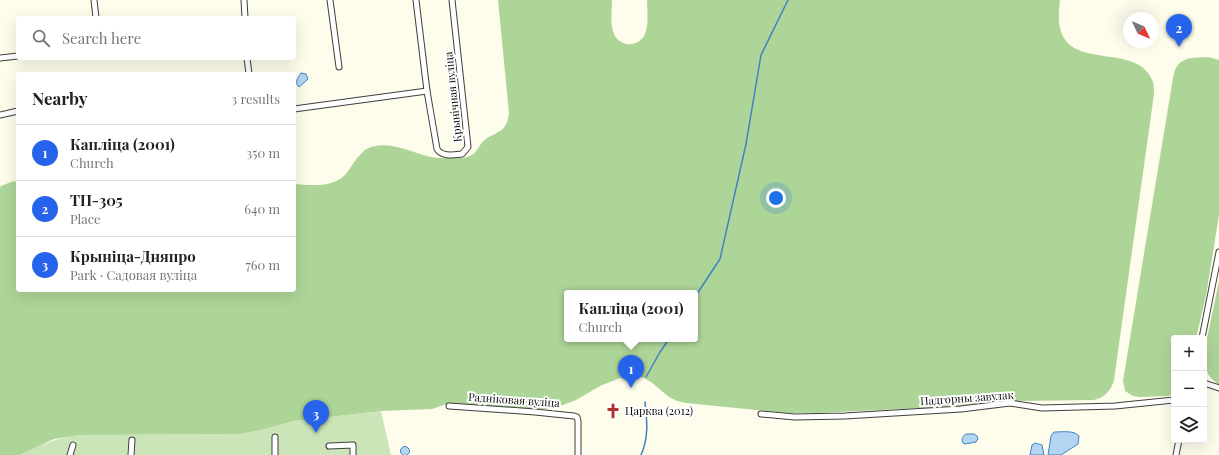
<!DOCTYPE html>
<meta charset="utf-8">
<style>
body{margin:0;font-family:"Playfair Display",serif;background:#f6f6f6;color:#222}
.controls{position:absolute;right:12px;bottom:12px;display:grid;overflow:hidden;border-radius:4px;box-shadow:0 4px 16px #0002}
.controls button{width:36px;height:36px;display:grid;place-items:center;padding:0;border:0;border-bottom:1px solid #e0e0e0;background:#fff;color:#222;font:20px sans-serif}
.compass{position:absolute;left:1123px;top:12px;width:36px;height:36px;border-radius:50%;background:#fff;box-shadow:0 4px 16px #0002;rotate:134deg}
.you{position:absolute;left:776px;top:198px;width:14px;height:14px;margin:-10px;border:3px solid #fff;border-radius:50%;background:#1a73e8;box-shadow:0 0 0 6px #1a73e833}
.badge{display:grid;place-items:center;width:26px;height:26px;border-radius:50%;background:#2563eb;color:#fff;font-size:13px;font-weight:700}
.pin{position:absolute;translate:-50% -33px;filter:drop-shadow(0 1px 2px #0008)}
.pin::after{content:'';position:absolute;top:21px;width:14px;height:12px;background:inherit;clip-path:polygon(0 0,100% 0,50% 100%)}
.popup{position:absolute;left:564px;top:290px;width:134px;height:52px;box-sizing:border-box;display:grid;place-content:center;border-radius:4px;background:#fff;filter:drop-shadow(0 1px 3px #0005);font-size:13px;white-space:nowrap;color:#767676}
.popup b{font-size:15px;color:#222}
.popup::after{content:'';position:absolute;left:50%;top:100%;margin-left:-8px;border:8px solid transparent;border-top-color:#fff}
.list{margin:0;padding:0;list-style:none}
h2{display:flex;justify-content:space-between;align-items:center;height:52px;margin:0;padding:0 16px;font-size:17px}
h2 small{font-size:13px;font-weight:400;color:#767676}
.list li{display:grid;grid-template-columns:26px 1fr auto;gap:12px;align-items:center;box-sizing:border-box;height:56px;padding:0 16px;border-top:1px solid #e0e0e0}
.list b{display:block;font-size:15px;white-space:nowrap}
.list p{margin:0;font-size:13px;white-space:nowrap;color:#767676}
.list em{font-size:13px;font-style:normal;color:#767676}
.icon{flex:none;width:22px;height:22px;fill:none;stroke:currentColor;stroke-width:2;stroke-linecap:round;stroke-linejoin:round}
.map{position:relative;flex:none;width:1219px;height:455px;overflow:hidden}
.search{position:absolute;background:#fff;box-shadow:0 4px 16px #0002;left:16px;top:16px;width:280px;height:44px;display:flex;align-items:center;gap:10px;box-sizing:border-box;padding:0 14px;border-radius:4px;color:#767676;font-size:15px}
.panel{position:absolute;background:#fff;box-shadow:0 4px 16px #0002;left:16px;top:72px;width:280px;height:220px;border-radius:4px}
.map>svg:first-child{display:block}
</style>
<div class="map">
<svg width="1219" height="455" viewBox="0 0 1219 455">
<rect width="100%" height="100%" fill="#fefceb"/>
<!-- green -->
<path fill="#cbe5b8" d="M381,411L391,455H20C41,445 56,438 79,435L241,434L261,430L294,421Z"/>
<!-- forest -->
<g fill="#aed598" fill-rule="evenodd">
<path d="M498,0H612C612,10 610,22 613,31C617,47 638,49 645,34C649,24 647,10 647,0H1060C1059,9 1058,19 1060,28C1070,72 1139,41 1153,82C1154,86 1154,90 1154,94L1114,380C1111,391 1105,397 1094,400L1015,401L944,407L816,413H788L686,403L677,401L669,397L651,382L644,378L637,376H629L620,378L600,386L576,400L563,405L540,410L449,403L432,409L381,411L294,421L261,430L241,434L79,435L54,439L20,455H0V188L1,186L11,182L18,181V290H294V184C310,185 331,188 344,176C348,172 351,166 355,161C359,156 364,149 371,147C390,141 409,151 427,156C436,159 445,158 454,158C459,158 465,158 470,156C478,153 479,143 486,139C498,131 507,132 509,113ZM567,293H695V339H567Z"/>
<path d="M1208,57L1219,60V215L1206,296L1196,338H1174V395L1166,396L1140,397L1133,396L1125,391L1123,381L1173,78C1177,56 1190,58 1208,57Z"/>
<polygon points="1219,281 1219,385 1213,380 1208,374 1204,358 1206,343"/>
</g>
<!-- water -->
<g fill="#b4d5f2" stroke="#4083c4">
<path d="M301,73L306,74L308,79L299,87C294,83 298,77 301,73Z"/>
<path d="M1054,432C1062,432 1074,430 1079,436L1078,444L1061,455H1048L1051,436Z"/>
<path d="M967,434H974L977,436L978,439L976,442L965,444L963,443L962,440C963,436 964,435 967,434Z"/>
<polygon points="1035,443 1042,445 1044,455 1030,455 1032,445"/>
<circle cx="405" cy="451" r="4.5"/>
</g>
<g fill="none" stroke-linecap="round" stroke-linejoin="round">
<!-- stream -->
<g stroke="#4083c4" stroke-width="1.5">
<polyline points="695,297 720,259 746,144 761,55 788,0"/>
<polyline points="646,377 660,352 669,339"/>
<path d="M641,455C649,437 647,421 645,402"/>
</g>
<defs>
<g id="minor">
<polyline points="94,0 96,18"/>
<polyline points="244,0 245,18"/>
<polyline points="330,0 339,67"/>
<path d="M416,0L427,91L437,149C442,157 453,155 462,154L468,147L452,0"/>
<polyline points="0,58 18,56"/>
<polyline points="247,58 249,74"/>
<polyline points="294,109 427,91"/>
<polyline points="0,115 18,111"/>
<polyline points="1202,338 1219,252"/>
<polyline points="1204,383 1219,388"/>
<polyline points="449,406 535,412 574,416 577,417 578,421 578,455"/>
<polyline points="761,414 795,417 845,416 961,409 1010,403 1042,408 1115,406 1174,400"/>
<polyline points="329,446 353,445 353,455"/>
<polyline points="70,455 73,445"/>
<polyline points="131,455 132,440"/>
<polyline points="275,455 275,437"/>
<polyline points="1176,455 1179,440"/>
</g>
</defs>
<!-- minor casing -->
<use href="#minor" stroke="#3f3f3f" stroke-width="7"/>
<!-- minor -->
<use href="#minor" stroke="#fff" stroke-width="5"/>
</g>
<!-- icons -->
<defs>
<symbol id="church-bare" viewBox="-9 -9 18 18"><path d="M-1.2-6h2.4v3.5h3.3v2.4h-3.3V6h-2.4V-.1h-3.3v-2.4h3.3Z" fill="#b2332d" stroke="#fff" stroke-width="2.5" paint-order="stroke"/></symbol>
</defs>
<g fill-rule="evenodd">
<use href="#church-bare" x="602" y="400" width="22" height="22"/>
</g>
<g text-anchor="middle" stroke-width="4" stroke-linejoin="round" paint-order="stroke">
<!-- street labels -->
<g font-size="11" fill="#0c0c0c" stroke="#fff">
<text transform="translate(453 97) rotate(-96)" y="4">Крынічная вуліца</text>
<text transform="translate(967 398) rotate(-4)" y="4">Падгорны завулак</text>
<text transform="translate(514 400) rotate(4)" y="4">Радніковая вуліца</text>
</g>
<!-- poi labels -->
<g font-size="11" fill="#0c0c0c" stroke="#fff" text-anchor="start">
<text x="625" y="415">Царква (2012)</text>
</g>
</g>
</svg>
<div class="controls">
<button>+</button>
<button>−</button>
<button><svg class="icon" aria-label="layers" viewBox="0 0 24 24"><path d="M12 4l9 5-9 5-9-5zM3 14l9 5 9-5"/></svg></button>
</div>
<svg class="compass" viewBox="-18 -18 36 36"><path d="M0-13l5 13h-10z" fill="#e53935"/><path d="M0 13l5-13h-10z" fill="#767676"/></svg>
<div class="you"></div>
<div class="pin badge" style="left:631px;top:388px">1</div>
<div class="popup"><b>Капліца (2001)</b>Church</div>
<div class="pin badge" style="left:1179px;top:47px">2</div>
<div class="pin badge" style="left:316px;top:433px">3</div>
<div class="search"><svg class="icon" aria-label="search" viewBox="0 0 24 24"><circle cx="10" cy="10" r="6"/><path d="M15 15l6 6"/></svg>Search here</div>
<section class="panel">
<h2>Nearby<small>3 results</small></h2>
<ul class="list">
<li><span class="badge">1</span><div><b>Капліца (2001)</b><p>Church</p></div><em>350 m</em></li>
<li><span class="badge">2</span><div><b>ТП-305</b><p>Place</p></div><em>640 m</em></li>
<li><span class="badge">3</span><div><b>Крыніца-Дняпро</b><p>Park · Садовая вуліца</p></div><em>760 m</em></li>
</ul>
</section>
</div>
